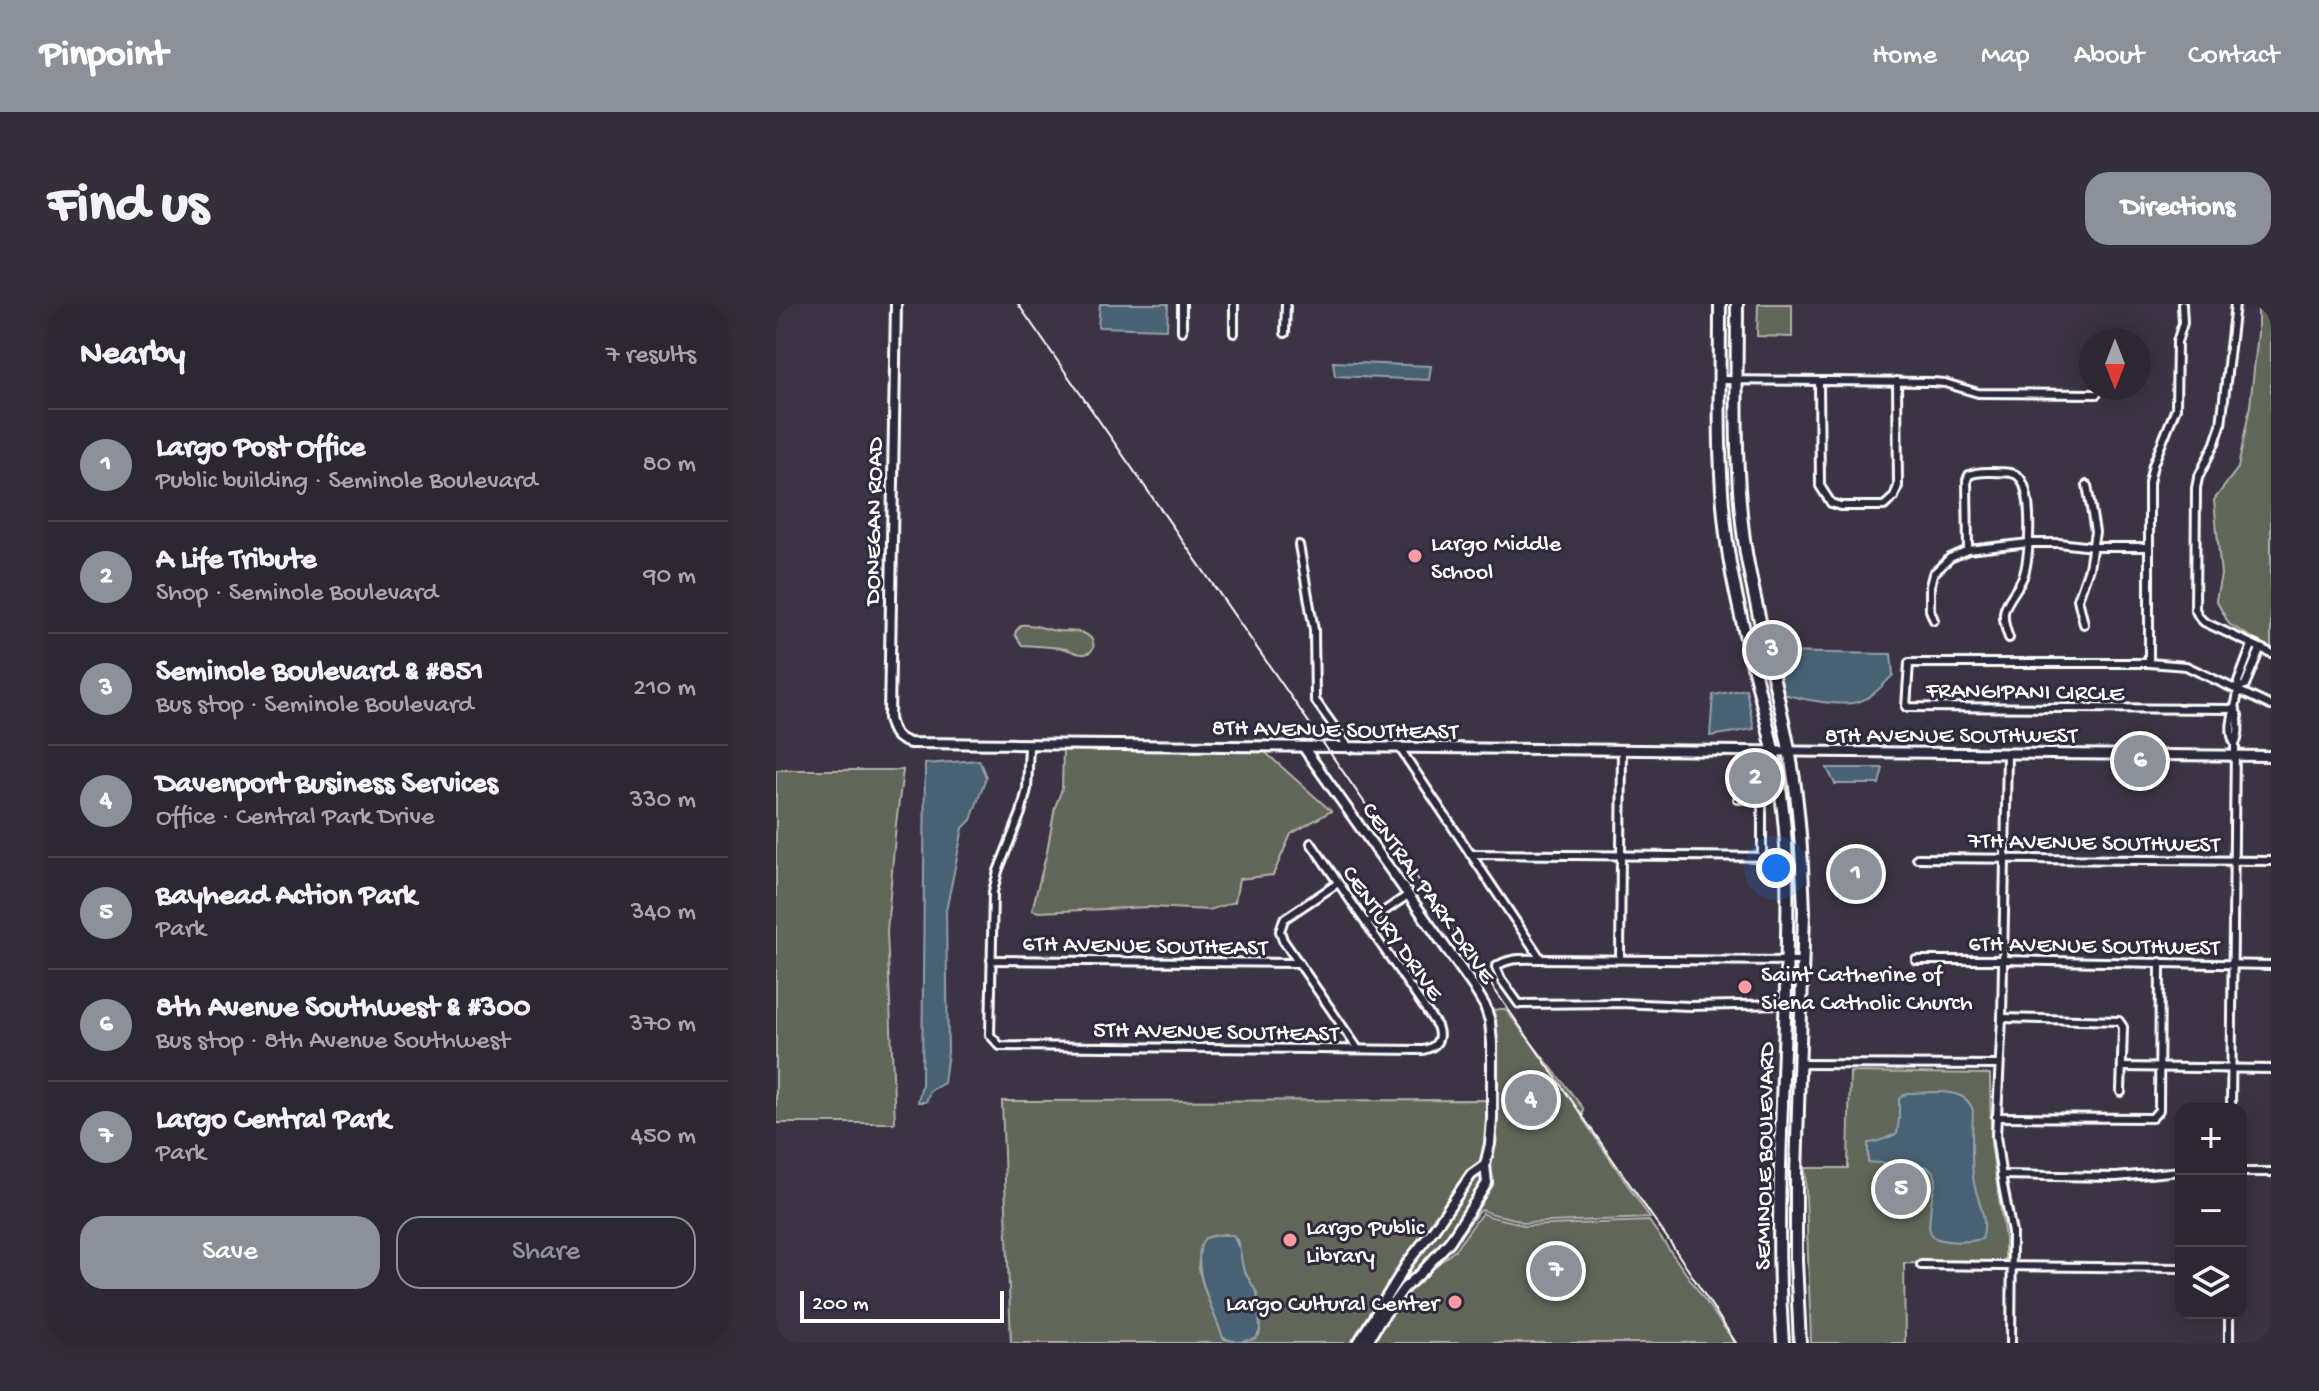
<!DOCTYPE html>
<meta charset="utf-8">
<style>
body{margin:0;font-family:"Gochi Hand",sans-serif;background:#352f3b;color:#f1f3f6}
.controls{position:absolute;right:24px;bottom:24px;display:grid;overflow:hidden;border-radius:16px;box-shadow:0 4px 20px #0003}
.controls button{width:72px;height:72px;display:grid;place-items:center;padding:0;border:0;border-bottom:2px solid #48444e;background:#2d2733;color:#f1f3f6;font:40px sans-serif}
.compass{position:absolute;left:1303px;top:24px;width:72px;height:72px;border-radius:50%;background:#2d2733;box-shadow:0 4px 20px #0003;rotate:180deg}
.scale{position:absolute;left:24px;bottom:20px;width:204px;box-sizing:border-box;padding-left:8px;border:4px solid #fff;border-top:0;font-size:22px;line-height:28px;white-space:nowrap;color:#fff;-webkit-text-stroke:6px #2f2a3d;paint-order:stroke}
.you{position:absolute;left:1000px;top:564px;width:28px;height:28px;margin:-20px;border:6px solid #fff;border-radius:50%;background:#1a73e8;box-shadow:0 0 0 12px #1a73e833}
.badge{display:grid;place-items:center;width:52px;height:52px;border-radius:50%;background:#8c9099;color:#fff;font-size:26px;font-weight:700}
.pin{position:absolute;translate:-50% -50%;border:4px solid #fff;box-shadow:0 2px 8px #0006}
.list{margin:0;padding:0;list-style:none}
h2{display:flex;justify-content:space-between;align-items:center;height:104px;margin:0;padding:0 32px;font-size:34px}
h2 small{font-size:26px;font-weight:400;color:#a7a5ac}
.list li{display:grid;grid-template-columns:52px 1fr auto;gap:24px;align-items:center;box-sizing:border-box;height:112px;padding:0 32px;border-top:2px solid #48444e}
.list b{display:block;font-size:30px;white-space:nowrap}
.list p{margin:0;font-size:26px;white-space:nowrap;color:#a7a5ac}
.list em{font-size:26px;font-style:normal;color:#a7a5ac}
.actions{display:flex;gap:16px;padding:24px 32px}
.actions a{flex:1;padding:18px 0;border:2px solid #8c9099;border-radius:24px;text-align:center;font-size:28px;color:#8c9099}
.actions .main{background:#8c9099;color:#fff}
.icon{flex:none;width:44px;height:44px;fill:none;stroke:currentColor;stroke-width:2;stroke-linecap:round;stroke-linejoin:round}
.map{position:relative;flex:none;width:1495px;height:1039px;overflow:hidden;border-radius:24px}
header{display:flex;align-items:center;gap:48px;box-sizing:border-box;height:112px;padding:0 40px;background:#8c9099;color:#fff}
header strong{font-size:38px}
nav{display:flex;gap:44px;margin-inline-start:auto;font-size:28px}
.intro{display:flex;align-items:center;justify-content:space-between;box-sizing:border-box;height:192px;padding:0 48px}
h1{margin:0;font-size:56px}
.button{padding:20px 36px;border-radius:24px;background:#8c9099;color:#fff;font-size:28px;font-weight:700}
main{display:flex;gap:48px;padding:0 48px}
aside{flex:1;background:#2d2733;border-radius:24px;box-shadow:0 4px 20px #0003}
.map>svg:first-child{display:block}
</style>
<header>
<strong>Pinpoint</strong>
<nav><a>Home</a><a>Map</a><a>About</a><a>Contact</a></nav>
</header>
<div class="intro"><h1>Find us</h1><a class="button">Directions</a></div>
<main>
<aside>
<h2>Nearby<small>7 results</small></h2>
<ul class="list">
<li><span class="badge">1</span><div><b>Largo Post Office</b><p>Public building · Seminole Boulevard</p></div><em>80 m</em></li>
<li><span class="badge">2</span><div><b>A Life Tribute</b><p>Shop · Seminole Boulevard</p></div><em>90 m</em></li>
<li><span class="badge">3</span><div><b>Seminole Boulevard &amp; #851</b><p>Bus stop · Seminole Boulevard</p></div><em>210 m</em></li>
<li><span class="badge">4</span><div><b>Davenport Business Services</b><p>Office · Central Park Drive</p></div><em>330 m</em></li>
<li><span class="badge">5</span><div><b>Bayhead Action Park</b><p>Park</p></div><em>340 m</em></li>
<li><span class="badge">6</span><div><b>8th Avenue Southwest &amp; #300</b><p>Bus stop · 8th Avenue Southwest</p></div><em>370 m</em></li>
<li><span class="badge">7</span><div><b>Largo Central Park</b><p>Park</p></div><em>450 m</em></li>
</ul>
<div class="actions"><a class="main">Save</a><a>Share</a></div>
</aside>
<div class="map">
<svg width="1495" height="1039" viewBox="0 0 1495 1039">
<rect width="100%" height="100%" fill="#3c3444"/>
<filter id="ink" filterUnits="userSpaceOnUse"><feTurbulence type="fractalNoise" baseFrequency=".0125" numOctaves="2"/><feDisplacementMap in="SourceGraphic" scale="16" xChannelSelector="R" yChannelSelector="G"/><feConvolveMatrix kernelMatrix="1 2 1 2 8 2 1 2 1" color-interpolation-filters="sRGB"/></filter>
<g filter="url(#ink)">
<!-- green -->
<g fill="#616658" stroke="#b0b2ac" stroke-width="2" fill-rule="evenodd">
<polygon points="982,0 1016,0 1016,33 981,32"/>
<polygon points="1482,0 1495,0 1495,345 1453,320 1440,296 1445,271 1438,196 1462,164 1474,102 1482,29"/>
<path d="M245,321C258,319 269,326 282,327C290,328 299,326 307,329C318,333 323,347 309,350C302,351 296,347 290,345C276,342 260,342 246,341L239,331L240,327Z"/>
<polygon points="287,446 489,448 555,507 515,530 497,571 463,575 459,598 433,606 373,603 263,608 256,606 271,548 279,503 286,485"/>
<polygon points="0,466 127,466 120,520 111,627 119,819 0,819"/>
<path d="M724,705H729L807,804V815L874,914L748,919C735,911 721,914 707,906L703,907L677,943L666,952L677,940L714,881L713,861L721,795L714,707Z"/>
<polygon points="1074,768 1214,770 1215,839 1229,935 1229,955 1222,960 1128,959 1129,1039 1035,1039 1029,864 1072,864"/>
<path d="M712,796L711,840L706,859L591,1014L578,1039H235L226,797ZM449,930L461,936L467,965L481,989L484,1026L483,1031C471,1039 461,1038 448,1035C442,1017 420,973 423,956C424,949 430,940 432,933Z"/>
<polygon points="707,868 708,878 671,935 586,1039 634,961 661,928 697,874"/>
<path d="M706,909C720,917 734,914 748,922L873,917L959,1039H595L618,1002L636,981L679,946Z"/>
</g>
<!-- water -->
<g fill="#496273" stroke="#92a1ab" stroke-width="2">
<polygon points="324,0 392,0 391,25 322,23"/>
<polygon points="557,58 655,62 653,76 559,72"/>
<path d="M997,348L1115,350L1117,371C1107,381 1096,394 1082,398C1063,403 1026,395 1007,390Z"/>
<polygon points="970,385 978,425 934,432 937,391"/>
<polygon points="203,456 210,473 195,516 187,524 170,607 172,748 168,779 154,787 150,798 142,798 146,780 149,460"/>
<polygon points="1051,464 1107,464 1103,480 1059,480"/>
<path d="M1131,789C1152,789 1190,781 1197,807C1196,828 1195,851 1197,872C1198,892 1214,913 1206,935C1189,939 1172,939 1156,933L1153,923L1155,899L1160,876L1158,868L1151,863L1092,858V839C1102,839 1111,833 1121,830L1123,815V795Z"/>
<path d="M441,931H457L464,946L467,965L481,989L484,1026L480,1035L461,1038L447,1034C439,1009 411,958 429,934Z"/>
</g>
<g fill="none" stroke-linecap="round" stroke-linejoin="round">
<defs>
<g id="minor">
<polyline points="406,0 406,27"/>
<polyline points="1459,0 1445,121 1439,139 1422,174 1420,184 1419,305 1423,313 1428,318 1495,349"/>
<polyline points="458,29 458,0"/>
<polyline points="509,29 510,0"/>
<polyline points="944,76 1156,78 1169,79 1202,89 1321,90"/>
<polyline points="1043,77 1044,182 1055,199 1064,202 1108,202 1118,193 1122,182 1121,77"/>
<polyline points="523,241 538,326 539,396 574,445"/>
<path d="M1192,246L1191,176L1193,171C1202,167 1209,168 1218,168C1225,169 1236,167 1242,172C1258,185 1254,252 1248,270C1244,284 1229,297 1228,309C1227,317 1230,326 1233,334"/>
<polyline points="1158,316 1154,306 1154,282 1157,270 1174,254 1192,246 1253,239 1283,239 1317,243 1372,243"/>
<polyline points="1308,320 1302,295 1313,264 1319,228 1311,181"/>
<polyline points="1373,359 1373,179 1377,161 1400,104 1401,38 1407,19 1406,0"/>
<polyline points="1464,383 1469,381 1484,345"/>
<polyline points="1460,405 1130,403 1133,359 1373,359 1410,362 1495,402"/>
<path d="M1459,440C1448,420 1465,399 1462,378L1476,341"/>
<path d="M253,442L251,485L245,509L222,567L217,588L214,731L224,742L647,746C661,743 666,735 661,722L535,539"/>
<polyline points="625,446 765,655"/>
<polyline points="1231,450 1226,714 1220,832 1227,882 1236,929 1235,1039"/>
<polyline points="980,494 985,495 986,503 986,553"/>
<polyline points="962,495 973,494"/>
<polyline points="694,550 1010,553"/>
<polyline points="1141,554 1495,557"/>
<polyline points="562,579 508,615 504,627 507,636 582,745"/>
<polyline points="591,619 632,591"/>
<polyline points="844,654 846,446"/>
<polyline points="215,656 523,659"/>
<polyline points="1140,656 1226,656 1495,661"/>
<path d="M1010,700L913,702L844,699L743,700L725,675L720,663C731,653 750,655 765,655L1027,657"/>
<polyline points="1226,714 1343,717 1347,723 1345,788"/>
<polyline points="1024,760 1223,761"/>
<polyline points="1347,763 1495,765"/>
<path d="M1455,805L1459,440C1464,431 1462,421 1462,411L1459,407"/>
<polyline points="1220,813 1376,814 1383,806 1384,658"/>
<polyline points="1465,868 1495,868"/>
<polyline points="1225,871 1340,873 1405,867"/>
<polyline points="1145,961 1405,964"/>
<polyline points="1453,1039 1453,1009"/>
</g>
<g id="tertiary">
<path d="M120,0L113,414C116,428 120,435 134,439L1495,452"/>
<polyline points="528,444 697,682 709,702 714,717 716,739 716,815 714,840 709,861 711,879 674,937 645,969 628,984 601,1021 591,1039"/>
<polyline points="582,1039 632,958 658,925 695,871 709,861"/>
</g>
<g id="primary">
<path d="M944,0C944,86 940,174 954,259C969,349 1002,435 1009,526C1013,578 1011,630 1010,683C1007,801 998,921 1007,1039"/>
<path d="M961,0C961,82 957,167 970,249C982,319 1003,387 1015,457C1024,507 1026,557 1028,608L1020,870V956L1024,1039"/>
</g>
</defs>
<!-- minor casing -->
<use href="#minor" stroke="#fff" stroke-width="12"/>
<!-- tertiary casing -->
<use href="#tertiary" stroke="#fff" stroke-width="14"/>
<!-- primary casing -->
<use href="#primary" stroke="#fff" stroke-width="16"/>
<!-- minor -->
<use href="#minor" stroke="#2f2a3d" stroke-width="6"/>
<!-- tertiary -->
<use href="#tertiary" stroke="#2f2a3d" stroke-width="8"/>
<!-- primary -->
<use href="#primary" stroke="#2f2a3d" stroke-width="10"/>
<!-- rail -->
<polyline stroke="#fff" stroke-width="2" points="242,0 896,941 960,1039"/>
</g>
</g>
<!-- markers -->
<g fill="#ff9aa2" stroke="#2f2a3d" stroke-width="3">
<circle cx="639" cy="252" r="8"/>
<circle cx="969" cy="683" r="8"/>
<circle cx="514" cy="936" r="8"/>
<circle cx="679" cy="998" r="8"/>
</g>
<g text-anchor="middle" stroke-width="6" stroke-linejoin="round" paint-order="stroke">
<!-- street labels -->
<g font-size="24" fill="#fff" stroke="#2f2a3d">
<text transform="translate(96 217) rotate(-89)" y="8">DONEGAN ROAD</text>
<text transform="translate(1249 386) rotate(1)" y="8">FRANGIPANI CIRCLE</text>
<text transform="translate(559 424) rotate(1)" y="8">8TH AVENUE SOUTHEAST</text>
<text x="1175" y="438">8TH AVENUE SOUTHWEST</text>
<text transform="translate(1318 537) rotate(1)" y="8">7TH AVENUE SOUTHWEST</text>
<text transform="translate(654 588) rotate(55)" y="8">CENTRAL PARK DRIVE</text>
<text transform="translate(618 628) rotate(55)" y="8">CENTURY DRIVE</text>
<text transform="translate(369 640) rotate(1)" y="8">6TH AVENUE SOUTHEAST</text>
<text transform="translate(1318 640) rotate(1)" y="8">6TH AVENUE SOUTHWEST</text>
<text transform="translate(440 726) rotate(1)" y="8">5TH AVENUE SOUTHEAST</text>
<text transform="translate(987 852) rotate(-89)" y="8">SEMINOLE BOULEVARD</text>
</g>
<!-- poi labels -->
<g font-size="24" fill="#fff" stroke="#2f2a3d" text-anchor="start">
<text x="655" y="246">Largo Middle<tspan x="655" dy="28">School</tspan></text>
<text x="985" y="677">Saint Catherine of<tspan x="985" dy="28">Siena Catholic Church</tspan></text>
<text x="530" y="930">Largo Public<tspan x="530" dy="28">Library</tspan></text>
<text x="663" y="1006" text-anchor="end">Largo Cultural Center</text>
</g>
</g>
</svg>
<div class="controls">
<button>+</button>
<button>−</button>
<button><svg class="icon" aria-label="layers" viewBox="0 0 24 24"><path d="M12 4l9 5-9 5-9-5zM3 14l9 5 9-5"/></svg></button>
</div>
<svg class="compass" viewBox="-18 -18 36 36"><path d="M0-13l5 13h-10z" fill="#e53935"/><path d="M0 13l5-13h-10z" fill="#a7a5ac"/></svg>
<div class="scale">200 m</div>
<div class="you"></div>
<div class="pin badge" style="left:1080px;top:570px">1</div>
<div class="pin badge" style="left:979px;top:474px">2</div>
<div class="pin badge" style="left:996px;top:346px">3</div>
<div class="pin badge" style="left:755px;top:796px">4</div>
<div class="pin badge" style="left:1125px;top:885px">5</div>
<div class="pin badge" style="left:1364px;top:457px">6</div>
<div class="pin badge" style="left:780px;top:967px">7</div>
</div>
</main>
